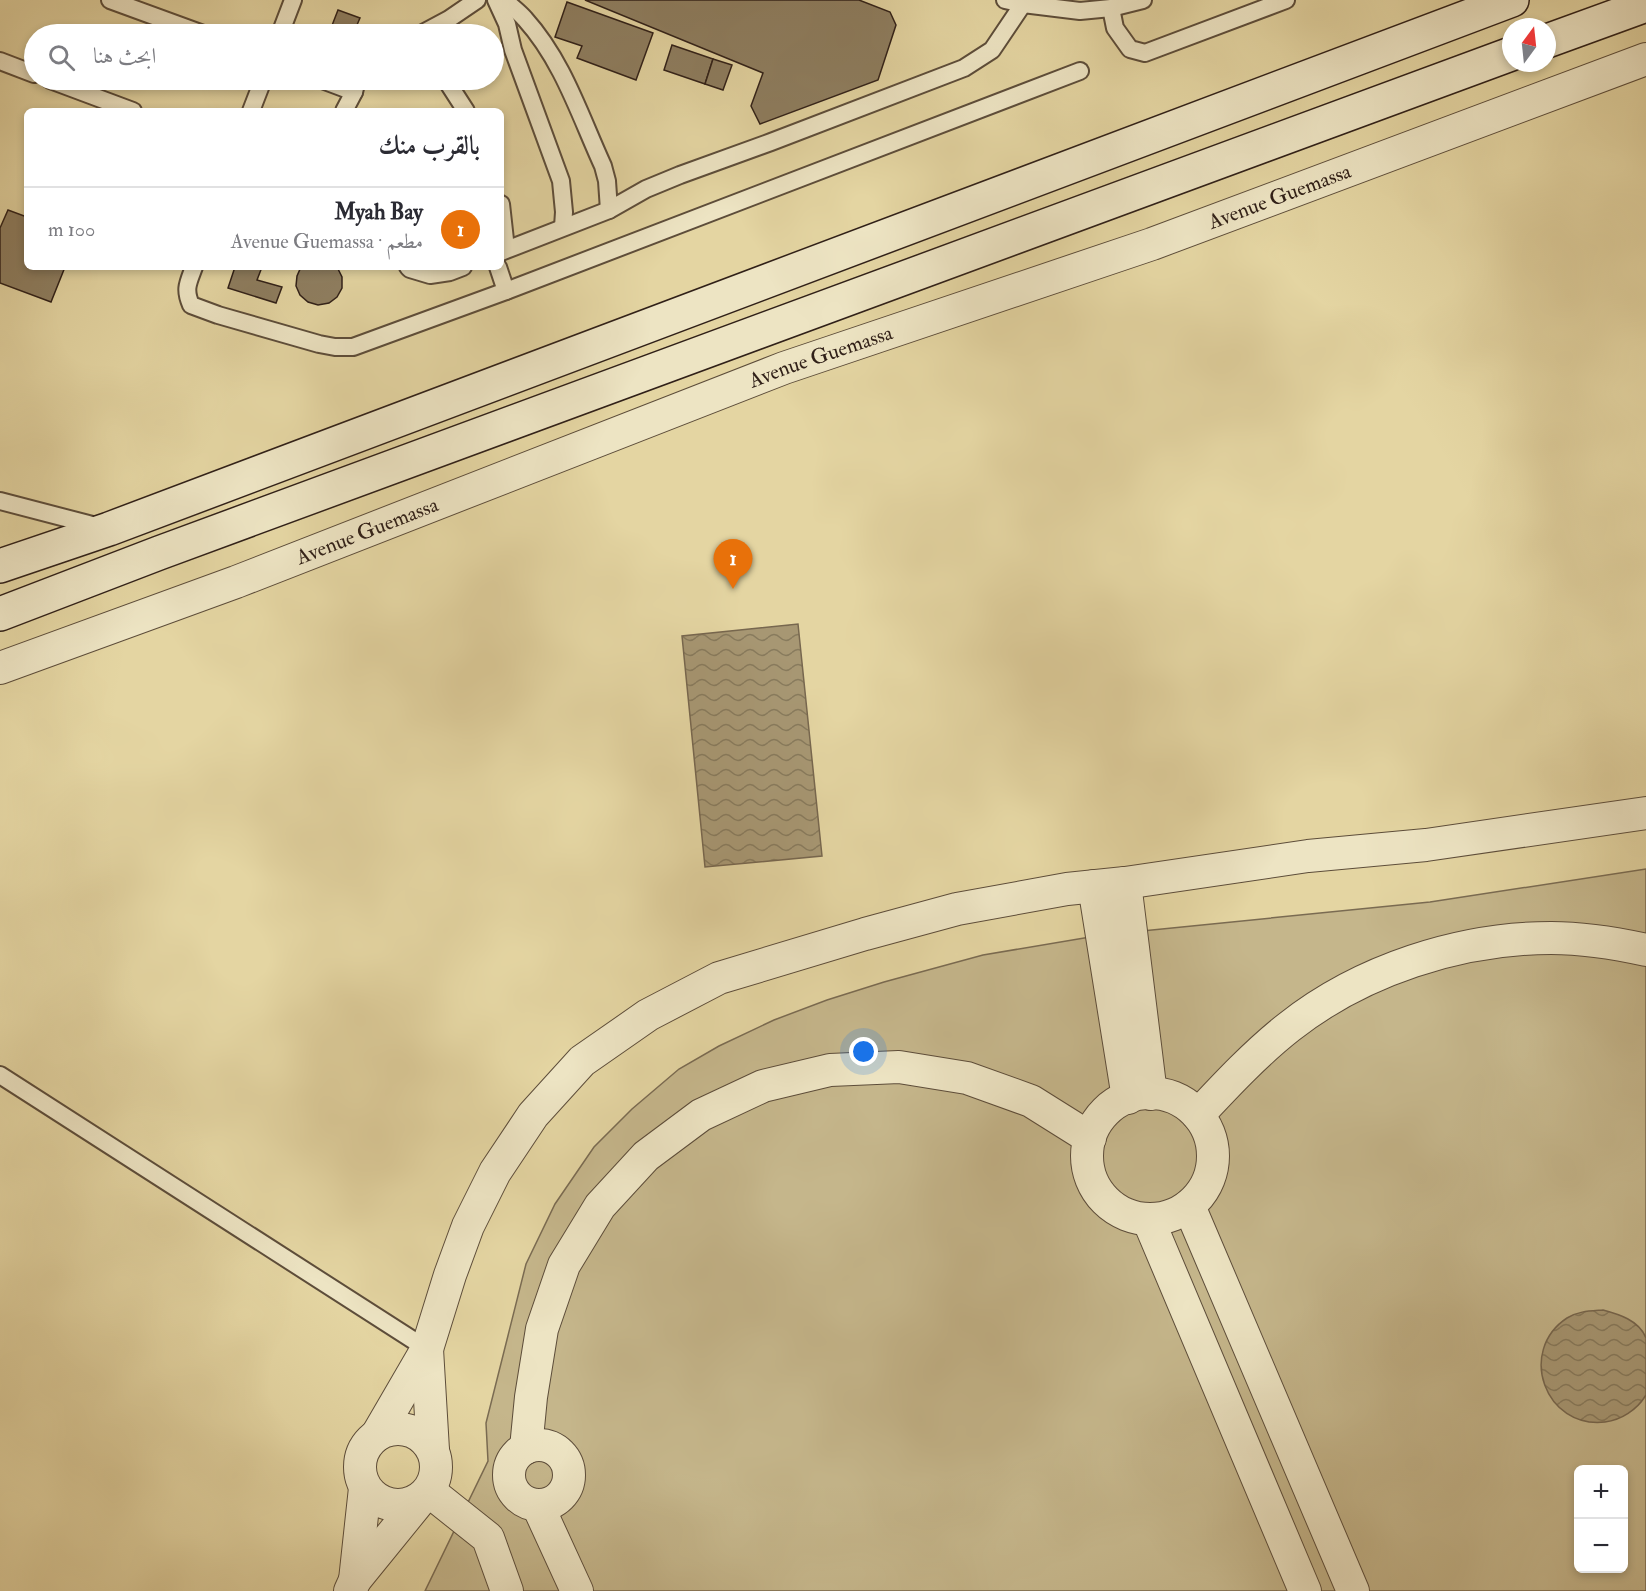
<!DOCTYPE html>
<html lang="ar">
<meta charset="utf-8">
<style>
body{margin:0;font-family:"IM FELL Double Pica",Amiri,serif;background:#f7f7f7;color:#2b2b33;direction:rtl}
.controls{position:absolute;right:18px;bottom:18px;display:grid;overflow:hidden;border-radius:9px;box-shadow:0 3px 9px #0003}
.controls button{width:54px;height:54px;display:grid;place-items:center;padding:0;border:0;border-bottom:2px solid #e1e1e2;background:#fff;color:#2b2b33;font:30px sans-serif}
.compass{position:absolute;left:1502px;top:18px;width:54px;height:54px;border-radius:50%;background:#fff;box-shadow:0 3px 9px #0003;rotate:15deg}
.you{position:absolute;left:864px;top:1052px;width:21px;height:21px;margin:-15px;border:4px solid #fff;border-radius:50%;background:#1a73e8;box-shadow:0 0 0 9px #1a73e833}
.badge{display:grid;place-items:center;width:39px;height:39px;border-radius:50%;background:#0f766e;color:#fff;font-size:20px;font-weight:700}
.pin{position:absolute;translate:-50% -50px;filter:drop-shadow(0 2px 3px #0008)}
.pin::after{content:'';position:absolute;top:32px;width:21px;height:18px;background:inherit;clip-path:polygon(0 0,100% 0,50% 100%)}
.list{margin:0;padding:0;list-style:none}
h2{display:flex;justify-content:space-between;align-items:center;height:78px;margin:0;padding:0 24px;font-size:26px}
h2 small{font-size:20px;font-weight:400;color:#7c7c81}
.list li{display:grid;grid-template-columns:39px 1fr auto;gap:18px;align-items:center;box-sizing:border-box;height:84px;padding:0 24px;border-top:2px solid #e1e1e2}
.list b{display:block;font-size:22px;white-space:nowrap}
.list p{margin:0;font-size:20px;white-space:nowrap;color:#7c7c81}
.list em{font-size:20px;font-style:normal;color:#7c7c81}
.icon{flex:none;width:33px;height:33px;fill:none;stroke:currentColor;stroke-width:2;stroke-linecap:round;stroke-linejoin:round}
.map{position:relative;flex:none;width:1646px;height:1591px;overflow:hidden;direction:ltr}
.search{position:absolute;background:#fff;box-shadow:0 3px 9px #0003;left:24px;top:24px;width:480px;height:66px;display:flex;align-items:center;gap:15px;box-sizing:border-box;padding:0 21px;border-radius:33px;color:#7c7c81;font-size:22px}
.panel{position:absolute;background:#fff;box-shadow:0 3px 9px #0003;left:24px;top:108px;width:480px;height:162px;border-radius:9px;direction:rtl}
.map>svg:first-child{display:block}
</style>
<div class="map">
<svg width="1646" height="1591" viewBox="0 0 1646 1591">
<defs>
<pattern id="water-waves" width="16" height="10" patternUnits="userSpaceOnUse" patternTransform="scale(1.5)"><rect width="16" height="10" fill="#a79773"/><path d="M0 5q4-4 8 0t8 0" fill="none" stroke="#887b5d"/></pattern>
</defs>
<rect width="100%" height="100%" fill="#e4d5a2"/>
<filter id="stains"><feTurbulence type="fractalNoise" baseFrequency=".00333" numOctaves="4"/><feColorMatrix values="0 0 0 0 .2 0 0 0 0 .09 0 0 0 0 .02 0 0 0 .5 -.17"/></filter>
<radialGradient id="worn" r=".72"><stop offset=".6" stop-color="#630" stop-opacity="0"/><stop offset="1" stop-color="#630" stop-opacity=".3"/></radialGradient>
<!-- green -->
<path fill="#c5b68b" stroke="#7a6b52" stroke-width="1.5" fill-rule="evenodd" d="M1646,869V1591H425L488,1461L486,1423L526,1264L555,1204L594,1147L632,1109L679,1069L719,1046L774,1020L827,1000L884,982L983,955L1102,935L1430,902ZM1578,1470H1624V1568H1578Z"/>
<!-- water -->
<g fill="url(#water-waves)" stroke="#77674f" stroke-width="1.5">
<polygon points="798,624 822,856 705,867 682,636"/>
<path d="M1603,1310C1618,1314 1639,1320 1646,1338C1646,1345 1646,1384 1646,1395C1637,1410 1621,1420 1605,1422C1545,1429 1517,1351 1567,1318C1578,1311 1590,1311 1603,1310Z"/>
</g>
<!-- building -->
<g fill="#8e7e60" stroke="#302018" stroke-width="1.5">
<polygon points="585,0 859,0 890,12 896,25 878,80 760,124 751,106 763,73"/>
<polygon points="567,2 653,33 636,80 577,58 582,46 555,37"/>
<polygon points="338,10 360,18 353,34 347,34 331,28"/>
<polygon points="672,45 713,59 705,84 664,70"/>
<polygon points="713,59 732,65 723,90 705,84"/>
<polygon points="8,210 27,217 27,267 65,267 51,302 0,283 0,228"/>
<polygon points="235,267 262,267 257,280 282,287 276,303 228,288"/>
<polygon points="301,267 337,267 342,277 342,288 337,297 329,303 318,305 308,302 300,295 296,286 297,276"/>
</g>
<g fill="none" stroke-linecap="round" stroke-linejoin="round">
<defs>
<g id="lane">
<polyline points="110,0 203,34"/>
<polyline points="496,0 507,24 513,50 561,181 564,212 563,227"/>
<path d="M504,0C511,6 519,12 525,19C563,61 580,116 603,166L607,181L609,210"/>
<polyline points="1005,0 1023,4 1080,11 1111,8 1143,0"/>
<polyline points="1111,8 1115,28 1130,49 1145,53 1286,0"/>
<polyline points="280,34 293,0"/>
<polyline points="421,34 449,19 477,0"/>
<polyline points="0,61 34,74"/>
<polyline points="50,80 133,111"/>
<polyline points="322,80 354,92"/>
<polyline points="446,80 466,111"/>
<polyline points="251,111 263,80"/>
<polyline points="344,111 354,92 357,80"/>
<polyline points="501,204 506,249"/>
<polyline points="501,252 609,210 646,189 680,175 771,142 964,68 992,50 1023,4"/>
<path d="M194,267C188,283 184,289 191,305L218,315L319,344L335,347H353L506,291L1080,71"/>
<polyline points="408,267 410,269 430,275 450,272 463,267"/>
<polyline points="498,267 506,291"/>
<polyline points="0,501 100,527"/>
<polyline points="0,1075 427,1349"/>
</g>
<g id="street">
<path id="s1" d="M0,668L236,582L784,368L1152,244L1646,59"/>
<polyline points="1125,883 1151,1094"/>
<polyline points="1094,886 1128,1098"/>
<circle cx="1150" cy="1156" r="63"/>
<path d="M1198,1115C1227,1084 1256,1053 1289,1027C1361,970 1460,938 1551,938C1583,938 1615,943 1646,950"/>
<polyline points="1189,1206 1353,1591"/>
<polyline points="1148,1219 1305,1591"/>
<polyline points="427,1349 433,1450"/>
<circle cx="398" cy="1467" r="38"/>
<polyline points="377,1435 427,1349 450,1275 468,1226 495,1172 533,1115 582,1061 648,1015 719,978 865,934 957,909 1067,889 1125,883 1308,856 1426,845 1646,813"/>
<circle cx="539" cy="1475" r="30"/>
<polyline points="526,1448 531,1397 542,1329 564,1265 600,1206 646,1156 701,1115 763,1086 830,1070 899,1067 967,1078 1031,1101 1090,1138"/>
<polyline points="429,1491 488,1538 507,1591"/>
<polyline points="538,1506 577,1591"/>
<polyline points="355,1580 365,1488"/>
<polyline points="350,1591 355,1580 420,1500"/>
</g>
<g id="secondary">
<polyline points="1547,41 1646,5"/>
<polyline points="0,566 109,529 1512,0"/>
<polyline points="0,614 159,553 1511,54"/>
</g>
</defs>
<!-- lane casing -->
<use href="#lane" stroke="#5d4d3a" stroke-width="20"/>
<!-- street casing -->
<use href="#street" stroke="#5d4d3a" stroke-width="34"/>
<!-- secondary casing -->
<use href="#secondary" stroke="#302018" stroke-width="36"/>
<!-- lane -->
<use href="#lane" stroke="#ede4c3" stroke-width="16"/>
<!-- street -->
<use href="#street" stroke="#ede4c3" stroke-width="32"/>
<!-- secondary -->
<use href="#secondary" stroke="#ede4c3" stroke-width="33"/>
</g>
<g text-anchor="middle" stroke-width="4.5" stroke-linejoin="round" paint-order="stroke">
<!-- street labels -->
<g font-size="21" fill="#302018" stroke="#ede4c3">
<text dy="7" stroke="none"><textPath href="#s1" startOffset="1364">Avenue Guemassa</textPath></text>
<text dy="7" stroke="none"><textPath href="#s1" startOffset="878">Avenue Guemassa</textPath></text>
<text dy="7" stroke="none"><textPath href="#s1" startOffset="392">Avenue Guemassa</textPath></text>
</g>
</g>
<rect width="100%" height="100%" filter="url(#stains)"/>
<rect width="100%" height="100%" fill="url(#worn)"/>
</svg>
<div class="controls">
<button>+</button>
<button>−</button>
</div>
<svg class="compass" viewBox="-18 -18 36 36"><path d="M0-13l5 13h-10z" fill="#e53935"/><path d="M0 13l5-13h-10z" fill="#7c7c81"/></svg>
<div class="you"></div>
<div class="pin badge" style="left:733px;top:589px;background:#e8710a">1</div>
<div class="search"><svg class="icon" aria-label="search" viewBox="0 0 24 24"><circle cx="10" cy="10" r="6"/><path d="M15 15l6 6"/></svg>ابحث هنا</div>
<section class="panel">
<h2>بالقرب منك<small></small></h2>
<ul class="list">
<li><span class="badge" style="background:#e8710a">1</span><div><b>Myah Bay</b><p>مطعم · Avenue Guemassa</p></div><em>100 m</em></li>
</ul>
</section>
</div>
